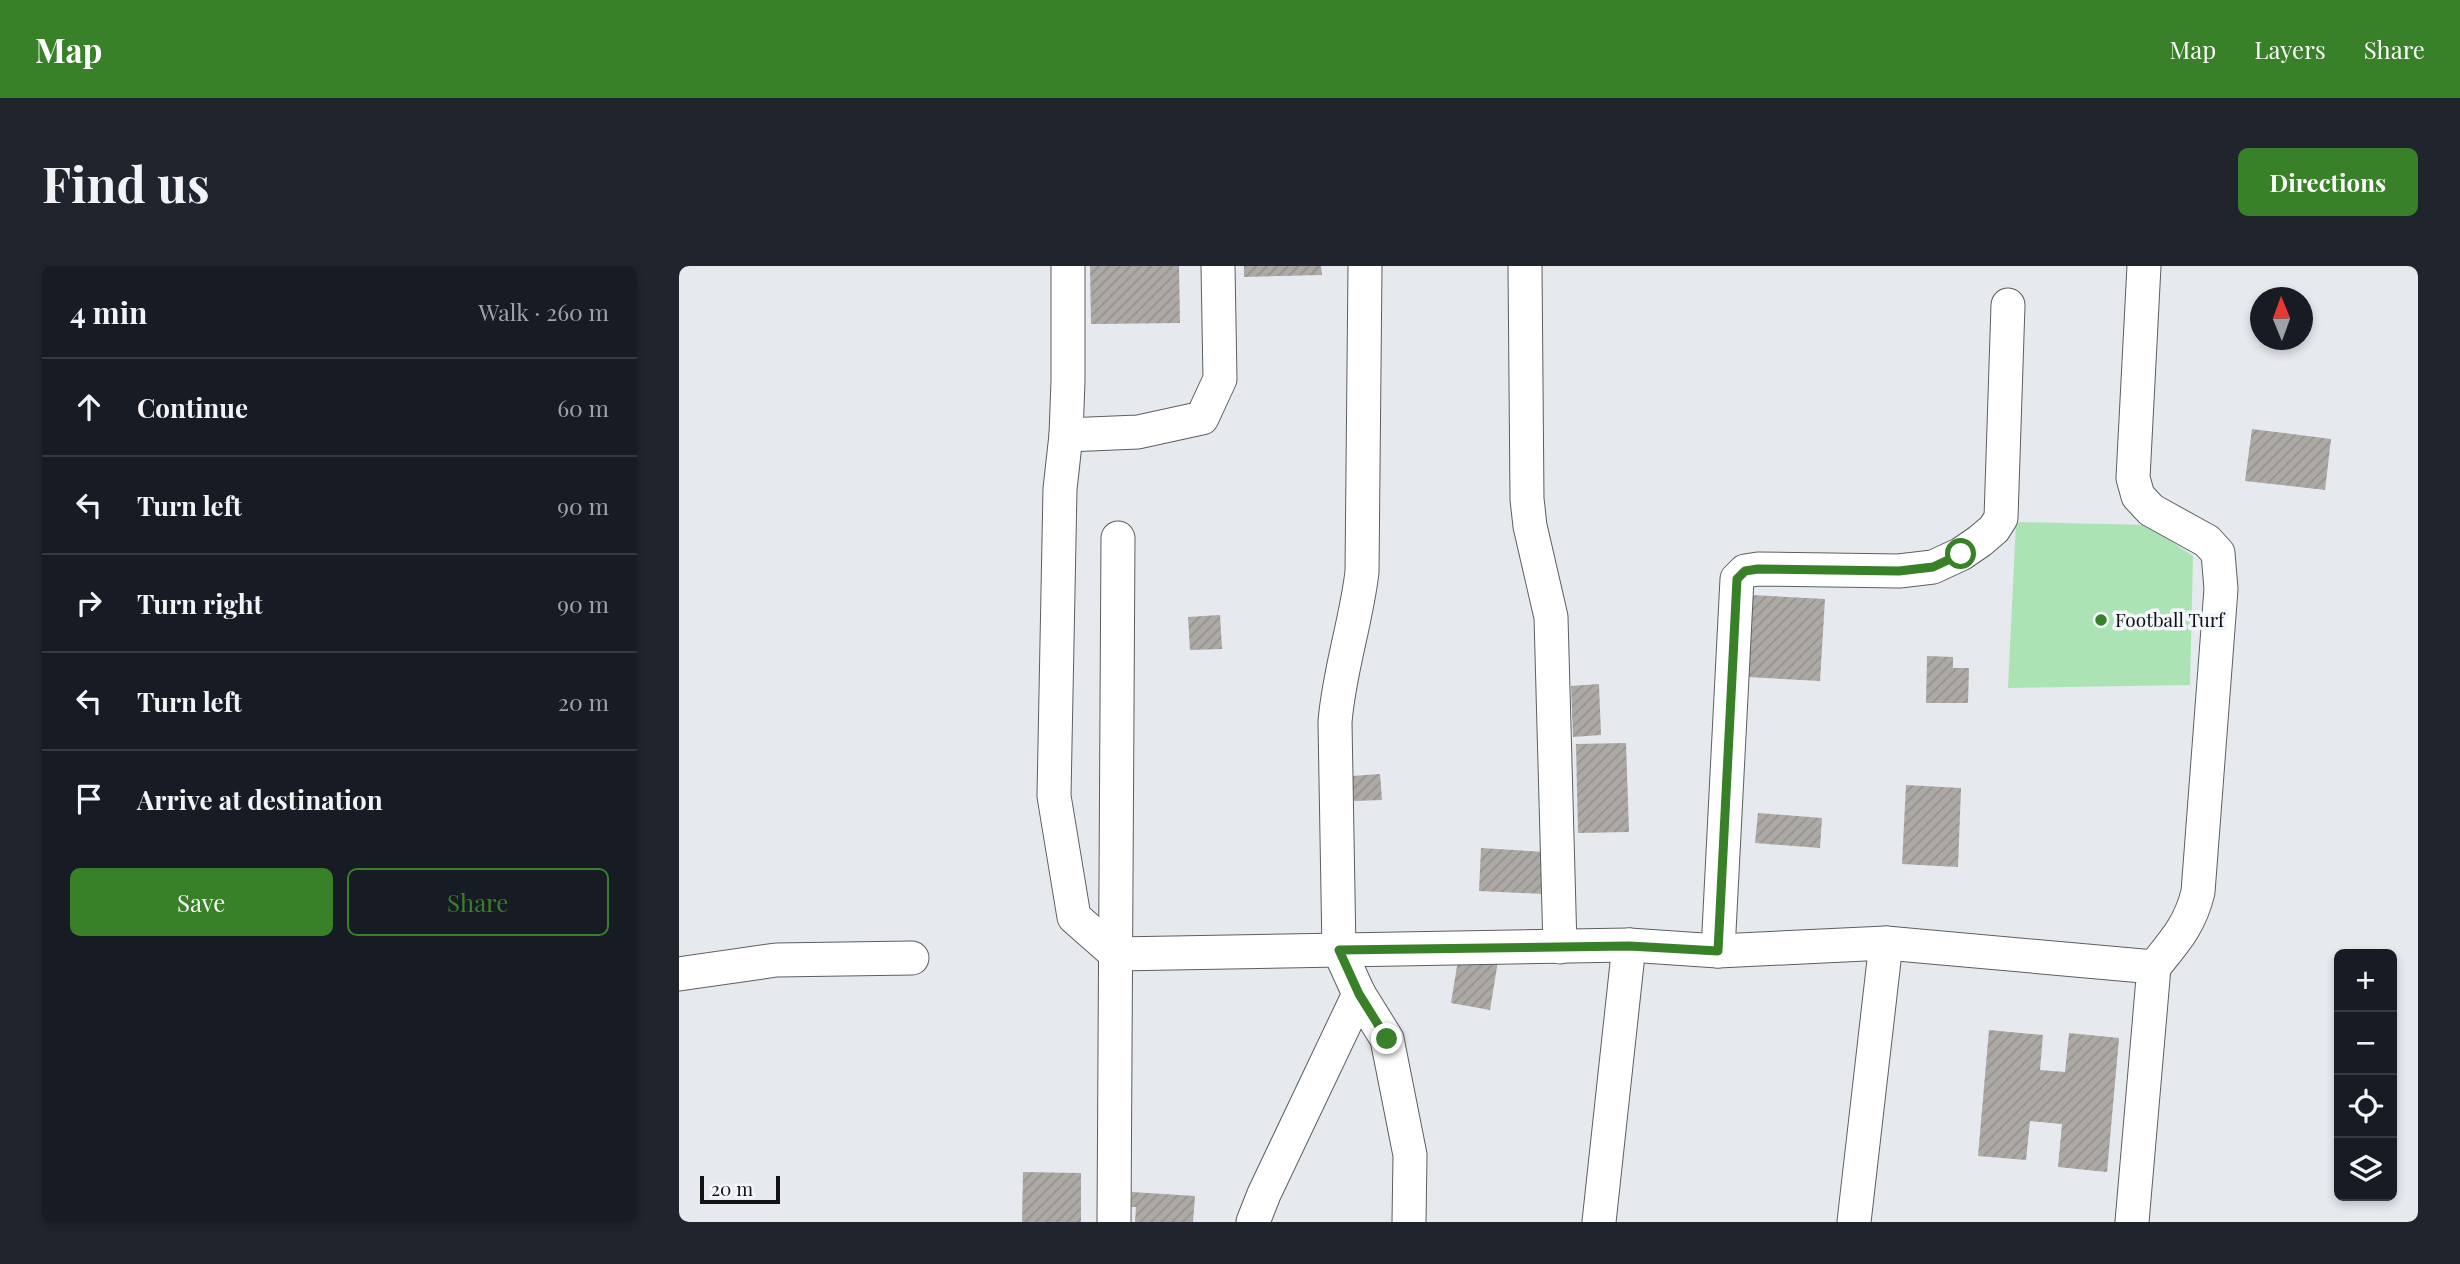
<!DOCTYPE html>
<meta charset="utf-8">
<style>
body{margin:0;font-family:"Playfair Display",serif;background:#20242c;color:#f1f3f6}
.controls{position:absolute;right:21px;bottom:21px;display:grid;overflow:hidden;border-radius:10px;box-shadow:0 4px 10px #0003}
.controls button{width:63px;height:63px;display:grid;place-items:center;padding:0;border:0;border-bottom:2px solid #363941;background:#171b24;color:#f1f3f6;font:35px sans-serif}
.compass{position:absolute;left:1571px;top:21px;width:63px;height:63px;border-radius:50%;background:#171b24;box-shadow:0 4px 10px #0003;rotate:359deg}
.scale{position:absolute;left:21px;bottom:18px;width:80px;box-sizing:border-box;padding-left:7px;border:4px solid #111213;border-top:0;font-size:19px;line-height:24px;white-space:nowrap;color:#111213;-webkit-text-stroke:5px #f3f6fa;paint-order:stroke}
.stop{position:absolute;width:21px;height:21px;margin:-16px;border:5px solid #388128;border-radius:50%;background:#fff}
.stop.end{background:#388128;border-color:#fff;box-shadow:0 2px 7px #0008}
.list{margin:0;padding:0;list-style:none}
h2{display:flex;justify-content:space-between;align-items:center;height:91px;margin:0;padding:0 28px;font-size:30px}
h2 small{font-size:23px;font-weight:400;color:#9ea1a6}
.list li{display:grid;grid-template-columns:46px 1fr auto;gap:21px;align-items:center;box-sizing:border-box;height:98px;padding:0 28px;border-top:2px solid #363941}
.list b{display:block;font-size:26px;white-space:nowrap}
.list em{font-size:23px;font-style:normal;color:#9ea1a6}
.actions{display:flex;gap:14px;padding:21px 28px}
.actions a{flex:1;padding:16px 0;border:2px solid #388128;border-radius:10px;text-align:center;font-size:24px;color:#388128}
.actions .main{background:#388128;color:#fff}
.icon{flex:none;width:38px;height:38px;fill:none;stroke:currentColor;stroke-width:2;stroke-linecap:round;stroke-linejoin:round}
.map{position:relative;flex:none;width:1739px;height:956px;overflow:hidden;border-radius:10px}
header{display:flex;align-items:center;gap:42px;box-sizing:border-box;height:98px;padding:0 35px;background:#388128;color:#fff}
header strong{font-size:33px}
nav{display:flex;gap:38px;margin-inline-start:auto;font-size:24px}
.intro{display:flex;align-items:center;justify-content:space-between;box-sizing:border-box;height:168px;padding:0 42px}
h1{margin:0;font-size:49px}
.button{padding:18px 32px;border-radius:10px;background:#388128;color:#fff;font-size:24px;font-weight:700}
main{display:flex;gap:42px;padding:0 42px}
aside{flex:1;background:#171b24;border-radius:10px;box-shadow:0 4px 10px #0003}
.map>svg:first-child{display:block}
</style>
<header>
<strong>Map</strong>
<nav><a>Map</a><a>Layers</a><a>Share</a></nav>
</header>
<div class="intro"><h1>Find us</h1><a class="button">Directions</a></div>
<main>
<aside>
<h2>4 min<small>Walk · 260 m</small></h2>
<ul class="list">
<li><svg class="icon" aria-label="ahead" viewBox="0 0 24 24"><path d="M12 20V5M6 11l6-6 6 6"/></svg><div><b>Continue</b></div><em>60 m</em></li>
<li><svg class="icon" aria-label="left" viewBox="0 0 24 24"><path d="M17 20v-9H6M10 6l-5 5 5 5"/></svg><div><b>Turn left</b></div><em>90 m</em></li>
<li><svg class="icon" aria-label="right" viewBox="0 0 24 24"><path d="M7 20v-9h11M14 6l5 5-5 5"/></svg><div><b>Turn right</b></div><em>90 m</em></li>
<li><svg class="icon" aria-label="left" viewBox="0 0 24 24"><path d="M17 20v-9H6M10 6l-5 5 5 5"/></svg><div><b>Turn left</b></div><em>20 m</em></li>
<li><svg class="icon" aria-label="arrive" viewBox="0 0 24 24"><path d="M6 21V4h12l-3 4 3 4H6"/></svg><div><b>Arrive at destination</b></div></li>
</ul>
<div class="actions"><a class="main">Save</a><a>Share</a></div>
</aside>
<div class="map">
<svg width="1739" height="956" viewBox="0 0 1739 956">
<defs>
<pattern id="building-hatch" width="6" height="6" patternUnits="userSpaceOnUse" patternTransform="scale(1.75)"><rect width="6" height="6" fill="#adaaa6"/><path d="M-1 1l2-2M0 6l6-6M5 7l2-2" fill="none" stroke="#94918e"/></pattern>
</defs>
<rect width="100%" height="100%" fill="#e6e9ed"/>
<!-- green -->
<polygon fill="#ace3b4" points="1337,256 1468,259 1514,290 1511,419 1329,422"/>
<!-- building -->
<g fill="url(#building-hatch)">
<polygon points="411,0 500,0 501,57 412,58"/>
<polygon points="565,0 642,0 643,9 565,11"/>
<polygon points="1573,163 1652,173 1646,224 1566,215"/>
<polygon points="1072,329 1146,333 1141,415 1068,411"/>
<polygon points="541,349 543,383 511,384 509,351"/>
<polygon points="1248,390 1274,391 1274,402 1290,402 1289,437 1247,437"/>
<polygon points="920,418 922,469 894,471 892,420"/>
<polygon points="947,477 950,566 899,567 897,478"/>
<polygon points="701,508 703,534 675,535 673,510"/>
<polygon points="1227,519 1282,522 1279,601 1223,598"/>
<polygon points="1079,547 1143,552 1141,582 1076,577"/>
<polygon points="802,582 867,586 865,628 800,625"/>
<polygon points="780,688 819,695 811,744 772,737"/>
<polygon points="1310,764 1364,769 1361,804 1386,806 1390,767 1440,772 1428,906 1379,901 1383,858 1351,855 1347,894 1299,890"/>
<polygon points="344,906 402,907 402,956 343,956"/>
<polygon points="453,926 516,930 514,956 456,956 457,941 452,941"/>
</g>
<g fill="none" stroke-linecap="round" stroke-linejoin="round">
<defs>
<g id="minor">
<polyline points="389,0 389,115 387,169 381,223 375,530 395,651 437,688 950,679 1039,685 1207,677 1475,701 1453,956"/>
<polyline points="846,0 848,233 851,260 872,351 881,681"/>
<path d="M1465,0L1454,212L1459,230L1472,244L1528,275L1539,287L1542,323L1519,626C1511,659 1496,675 1475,701"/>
<polyline points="387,169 459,166 523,152 541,113 539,0"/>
<polyline points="1039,685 1058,313 1066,305 1079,303 1220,305 1254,301 1282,288 1301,275 1315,263 1322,252 1329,39"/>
<polyline points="0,708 97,694 233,692"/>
<polyline points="680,728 708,773 731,889 730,956"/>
<polyline points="435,956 439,272"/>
<path d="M574,956L585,928L680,728L660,684L656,456C660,405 677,357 683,306L686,0"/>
<polyline points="920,956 950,679"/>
<polyline points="1175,956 1207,677"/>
</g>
</defs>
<!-- minor casing -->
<use href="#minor" stroke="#5c5f62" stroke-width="35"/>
<!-- minor -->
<use href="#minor" stroke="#fff" stroke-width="33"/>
</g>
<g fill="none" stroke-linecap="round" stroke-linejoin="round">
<!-- route -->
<polyline stroke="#388128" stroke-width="9" points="708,773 680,728 660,684 950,680 1039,685 1058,313 1066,305 1079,303 1220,305 1254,301 1282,288"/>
</g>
<!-- markers -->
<circle fill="#388128" stroke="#f3f6fa" stroke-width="2.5" cx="1422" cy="354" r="7"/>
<g text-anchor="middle" stroke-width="7" stroke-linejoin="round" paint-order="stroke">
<!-- poi labels -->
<g font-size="19" fill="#111213" stroke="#f3f6fa" text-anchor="start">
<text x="1436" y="361">Football Turf</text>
</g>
</g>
</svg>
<div class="controls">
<button>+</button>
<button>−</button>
<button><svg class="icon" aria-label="locate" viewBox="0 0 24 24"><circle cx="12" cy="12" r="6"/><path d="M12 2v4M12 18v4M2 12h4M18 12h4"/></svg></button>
<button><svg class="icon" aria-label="layers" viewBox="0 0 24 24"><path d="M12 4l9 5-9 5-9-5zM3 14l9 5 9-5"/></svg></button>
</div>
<svg class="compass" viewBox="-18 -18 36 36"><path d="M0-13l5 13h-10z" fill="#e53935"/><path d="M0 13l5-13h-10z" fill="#9ea1a6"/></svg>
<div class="scale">20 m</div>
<div class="stop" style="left:1282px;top:288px"></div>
<div class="stop end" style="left:708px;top:773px"></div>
</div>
</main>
